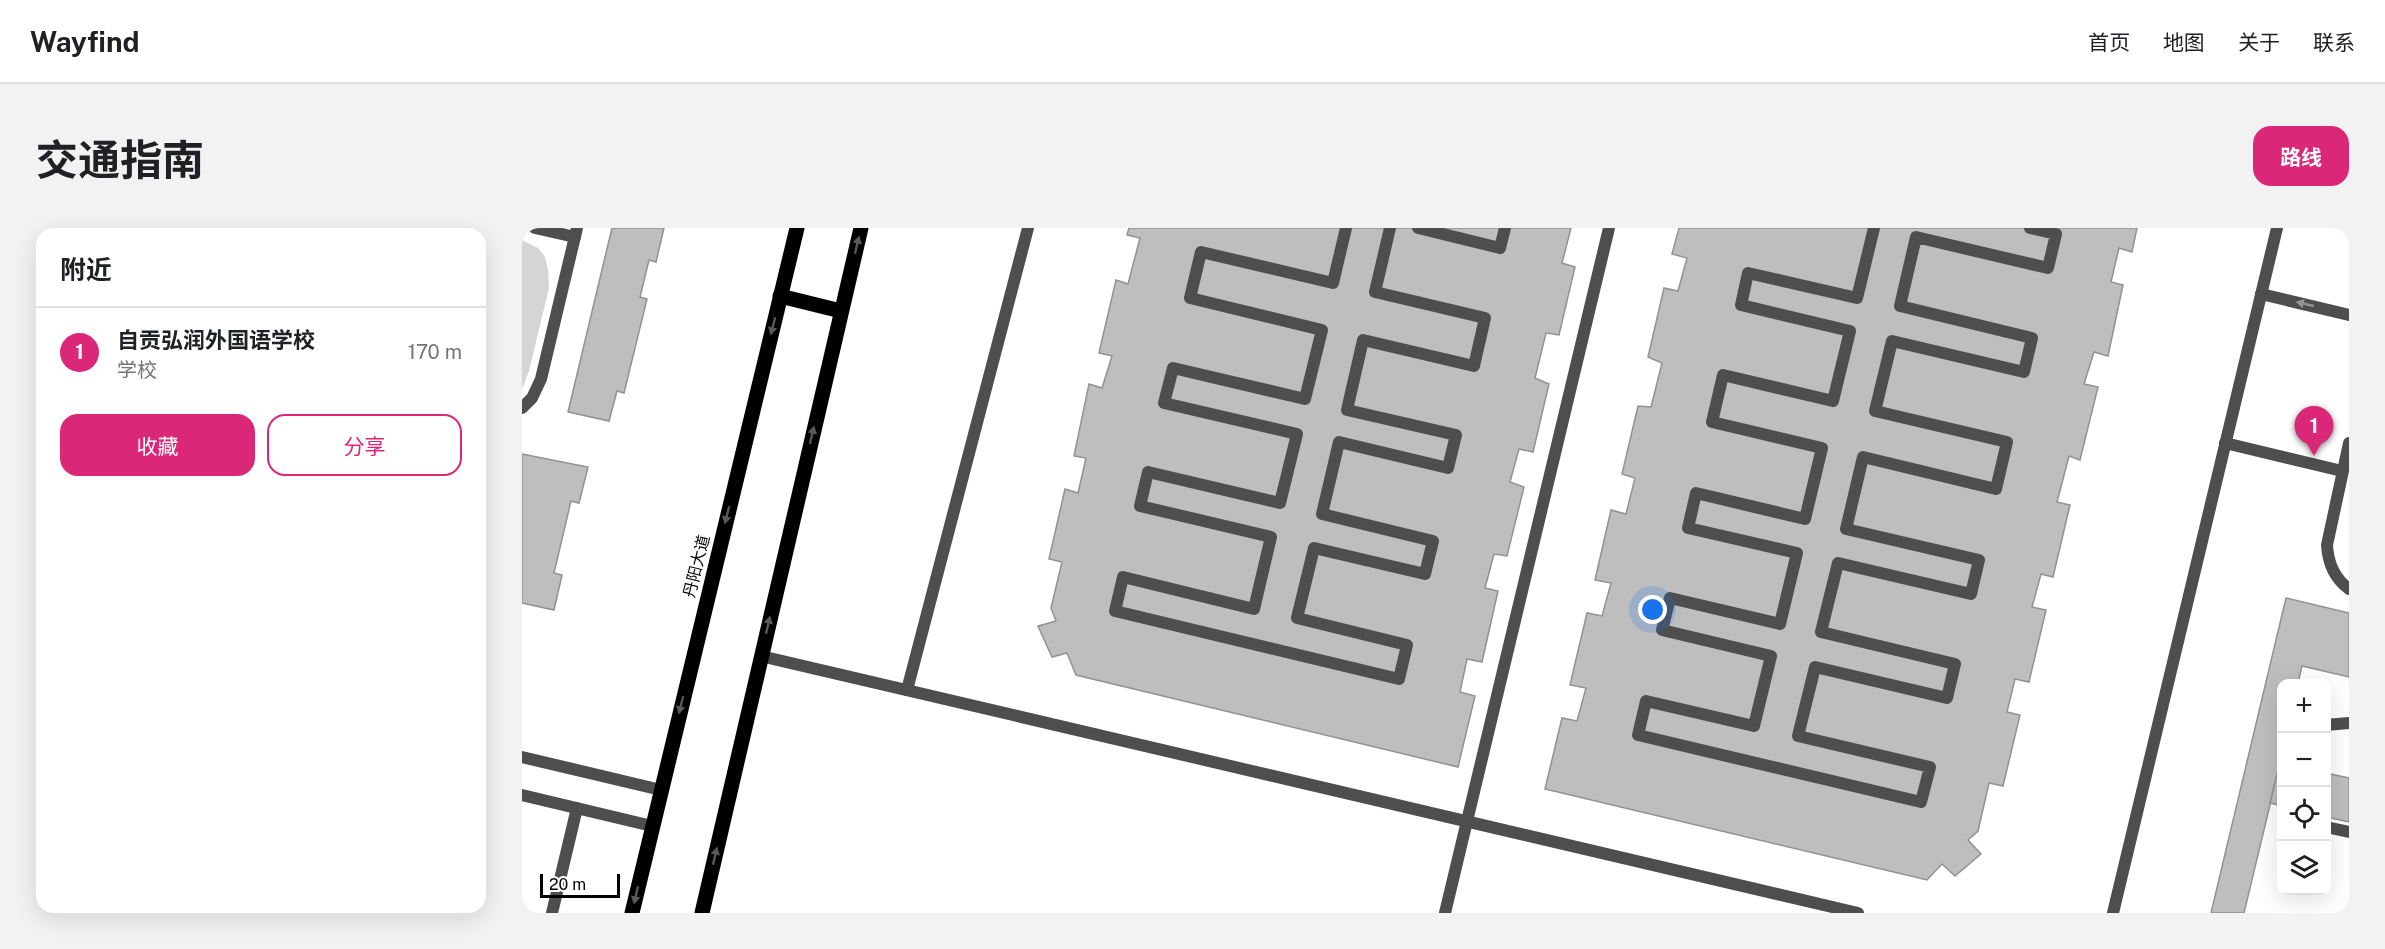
<!DOCTYPE html>
<html lang="zh">
<meta charset="utf-8">
<style>
body{margin:0;font-family:"Public Sans","Noto Sans SC",sans-serif;background:#f2f2f2;color:#202124}
.controls{position:absolute;right:18px;bottom:18px;display:grid;overflow:hidden;border-radius:12px;box-shadow:0 6px 24px #0002}
.controls button{width:54px;height:54px;display:grid;place-items:center;padding:0;border:0;border-bottom:2px solid #e0e0e0;background:#fff;color:#202124;font:30px sans-serif}
.scale{position:absolute;left:18px;bottom:15px;width:80px;box-sizing:border-box;padding-left:6px;border:3px solid #000;border-top:0;font-size:16px;line-height:21px;white-space:nowrap;color:#000;-webkit-text-stroke:4px #fff;paint-order:stroke}
.you{position:absolute;left:1131px;top:382px;width:21px;height:21px;margin:-15px;border:4px solid #fff;border-radius:50%;background:#1a73e8;box-shadow:0 0 0 9px #1a73e833}
.badge{display:grid;place-items:center;width:39px;height:39px;border-radius:50%;background:#db2777;color:#fff;font-size:20px;font-weight:700}
.pin{position:absolute;translate:-50% -50px;filter:drop-shadow(0 2px 3px #0008)}
.pin::after{content:'';position:absolute;top:32px;width:21px;height:18px;background:inherit;clip-path:polygon(0 0,100% 0,50% 100%)}
.list{margin:0;padding:0;list-style:none}
h2{display:flex;justify-content:space-between;align-items:center;height:78px;margin:0;padding:0 24px;font-size:26px}
h2 small{font-size:20px;font-weight:400;color:#757577}
.list li{display:grid;grid-template-columns:39px 1fr auto;gap:18px;align-items:center;box-sizing:border-box;height:90px;padding:0 24px;border-top:2px solid #e0e0e0}
.list b{display:block;font-size:22px;white-space:nowrap}
.list p{margin:0;font-size:20px;white-space:nowrap;color:#757577}
.list em{font-size:20px;font-style:normal;color:#757577}
.actions{display:flex;gap:12px;padding:18px 24px}
.actions a{flex:1;padding:14px 0;border:2px solid #db2777;border-radius:18px;text-align:center;font-size:21px;color:#db2777}
.actions .main{background:#db2777;color:#fff}
.icon{flex:none;width:33px;height:33px;fill:none;stroke:currentColor;stroke-width:2;stroke-linecap:round;stroke-linejoin:round}
.map{position:relative;flex:none;width:1827px;height:685px;overflow:hidden;border-radius:18px}
header{display:flex;align-items:center;gap:36px;box-sizing:border-box;height:84px;padding:0 30px;background:#fff;border-bottom:2px solid #e0e0e0}
header strong{font-size:28px}
nav{display:flex;gap:33px;margin-inline-start:auto;font-size:21px}
.intro{display:flex;align-items:center;justify-content:space-between;box-sizing:border-box;height:144px;padding:0 36px}
h1{margin:0;font-size:42px}
.button{padding:15px 27px;border-radius:18px;background:#db2777;color:#fff;font-size:21px;font-weight:700}
main{display:flex;gap:36px;padding:0 36px}
aside{flex:1;background:#fff;border-radius:18px;box-shadow:0 6px 24px #0002}
.map>svg:first-child{display:block}
</style>
<header>
<strong>Wayfind</strong>
<nav><a>首页</a><a>地图</a><a>关于</a><a>联系</a></nav>
</header>
<div class="intro"><h1>交通指南</h1><a class="button">路线</a></div>
<main>
<aside>
<h2>附近<small></small></h2>
<ul class="list">
<li><span class="badge">1</span><div><b>自贡弘润外国语学校</b><p>学校</p></div><em>170 m</em></li>
</ul>
<div class="actions"><a class="main">收藏</a><a>分享</a></div>
</aside>
<div class="map">
<svg width="1827" height="685" viewBox="0 0 1827 685">
<rect width="100%" height="100%" fill="#fff"/>
<!-- green -->
<polygon fill="#d5d5d5" points="0,12 16,20 23,29 26,42 27,60 7,143 0,161"/>
<!-- building -->
<g fill="#bebebe" stroke="#929292" stroke-width="1.5">
<polygon points="90,0 142,0 134,34 127,32 118,69 125,71 102,165 95,163 87,193 46,184"/>
<polygon points="607,0 1049,0 1040,35 1053,39 1037,107 1024,105 1013,150 1027,156 1011,224 997,221 988,254 1002,259 985,328 972,326 963,360 976,363 960,434 945,431 938,464 953,468 936,539 554,447 545,425 530,429 516,398 534,393 529,380 540,334 527,331 543,261 556,265 564,230 552,228 567,156 580,160 590,128 577,125 594,52 606,56 618,10 605,7"/>
<polygon points="1157,0 1615,0 1610,24 1597,20 1589,54 1601,57 1586,128 1572,124 1562,156 1576,159 1558,232 1547,228 1535,274 1548,277 1531,349 1519,346 1510,379 1524,382 1507,454 1493,451 1485,484 1498,487 1481,558 1467,555 1456,603 1446,612 1459,626 1433,648 1420,636 1405,652 1023,561 1040,490 1055,493 1064,460 1048,457 1065,385 1080,388 1089,355 1073,352 1089,282 1104,286 1113,250 1100,246 1116,178 1129,179 1140,135 1126,129 1142,60 1156,63 1165,30 1150,26"/>
<polygon points="0,226 66,239 57,275 49,273 32,345 40,347 32,382 0,375"/>
<polygon points="1764,370 1827,385 1827,449 1780,438 1776,455 1760,455 1760,527 1722,685 1689,685"/>
<polygon points="1758,534 1760,534 1760,578 1748,575"/>
<polygon points="1804,545 1827,550 1827,594 1804,589"/>
</g>
<g fill="none" stroke-linecap="round" stroke-linejoin="round">
<!-- service -->
<g stroke="#4e4e4e" stroke-width="12">
<polyline points="13,0 53,9"/>
<polyline points="1739,66 1827,87"/>
<polyline points="0,180 10,170 19,151 55,0"/>
<polyline points="1703,215 1820,243"/>
<path d="M1827,215L1805,317C1806,335 1812,350 1827,361"/>
<polyline points="385,462 506,0"/>
<polyline points="1804,497 1827,495"/>
<polyline points="0,529 139,562"/>
<polyline points="0,567 130,598"/>
<polyline points="1804,599 1827,604"/>
<polyline points="30,685 55,580"/>
<polyline points="923,685 1087,0"/>
</g>
<!-- pedestrian -->
<g stroke="#4e4e4e" stroke-width="12">
<polyline points="824,0 811,55 679,24 668,70 800,102 783,171 651,140 642,175 775,206 758,275 626,244 618,278 749,309 732,381 601,349 593,383 877,451 885,417 775,390 792,320 903,346 911,313 800,286 817,214 926,240 934,207 825,182 841,112 952,138 963,90 853,64 868,0"/>
<polyline points="896,0 978,20 983,0"/>
<polyline points="1352,0 1335,70 1226,45 1219,77 1328,103 1311,173 1201,147 1190,194 1300,220 1283,291 1174,265 1166,300 1275,325 1258,396 1148,370 1140,402 1249,428 1232,498 1124,473 1116,507 1399,574 1408,539 1276,508 1293,439 1425,470 1433,436 1299,404 1316,335 1449,366 1457,332 1324,301 1341,229 1474,261 1485,214 1353,183 1370,113 1502,144 1510,110 1378,78 1394,9 1526,40 1534,6 1508,0"/>
</g>
<!-- minor -->
<polyline stroke="#4e4e4e" stroke-width="12" points="239,428 1336,685"/>
<!-- tertiary -->
<polyline stroke="#4e4e4e" stroke-width="12" points="1591,685 1755,0"/>
<!-- primary -->
<g stroke="#000" stroke-width="15">
<polyline points="258,68 319,83"/>
<polyline points="110,685 275,0"/>
<polyline points="180,685 339,0"/>
</g>
</g>
<!-- one-way arrows -->
<defs><path id="oneway-solid" d="M-6-.8H1V-3.2L6.5 0L1 3.2V.8H-6Z" transform="scale(1.5)"/></defs>
<g fill="#595959">
<use href="#oneway-solid" transform="translate(335 17) rotate(-77)"/>
<use href="#oneway-solid" transform="translate(251 98) rotate(104)"/>
<use href="#oneway-solid" transform="translate(290 207) rotate(-77)"/>
<use href="#oneway-solid" transform="translate(205 287) rotate(104)"/>
<use href="#oneway-solid" transform="translate(246 397) rotate(-77)"/>
<use href="#oneway-solid" transform="translate(159 477) rotate(104)"/>
<use href="#oneway-solid" transform="translate(193 628) rotate(-77)"/>
<use href="#oneway-solid" transform="translate(114 667) rotate(103)"/>
</g>
<use fill="#959595" href="#oneway-solid" transform="translate(1783 76) rotate(-167)"/>
<g text-anchor="middle" stroke-width="4.5" stroke-linejoin="round" paint-order="stroke">
<!-- street labels -->
<g font-size="16" fill="#000" stroke="#fff">
<text transform="translate(174 338) rotate(-76)" y="6">丹阳大道</text>
</g>
</g>
</svg>
<div class="controls">
<button>+</button>
<button>−</button>
<button><svg class="icon" aria-label="locate" viewBox="0 0 24 24"><circle cx="12" cy="12" r="6"/><path d="M12 2v4M12 18v4M2 12h4M18 12h4"/></svg></button>
<button><svg class="icon" aria-label="layers" viewBox="0 0 24 24"><path d="M12 4l9 5-9 5-9-5zM3 14l9 5 9-5"/></svg></button>
</div>
<div class="scale">20 m</div>
<div class="you"></div>
<div class="pin badge" style="left:1792px;top:228px">1</div>
</div>
</main>
